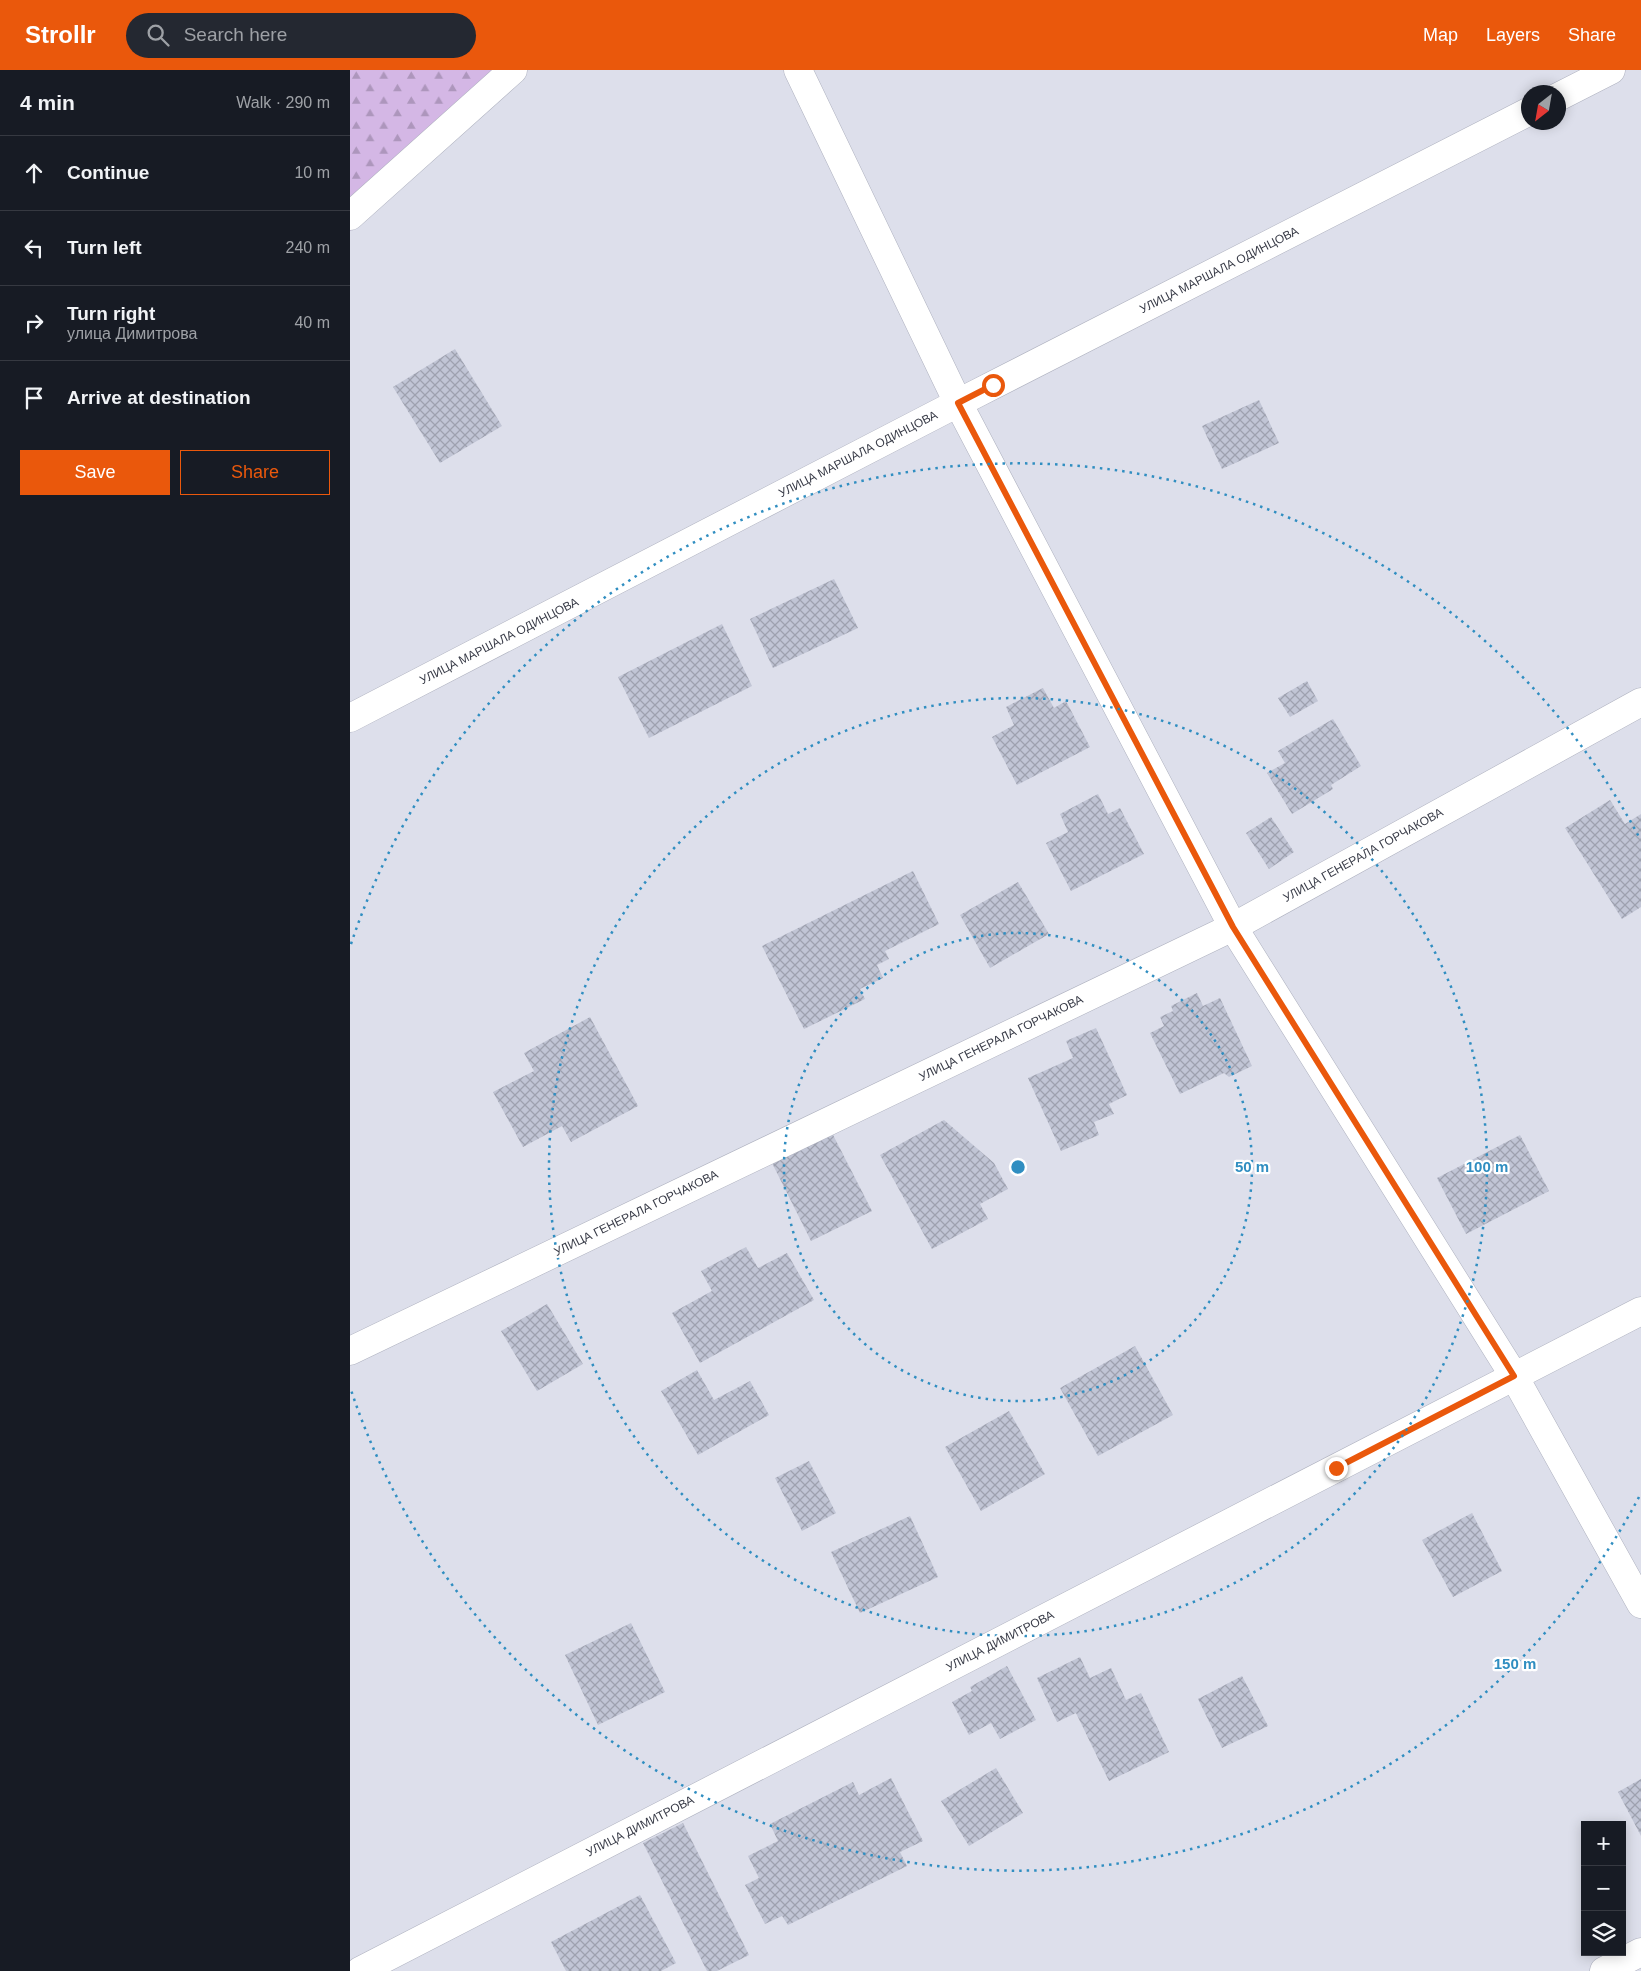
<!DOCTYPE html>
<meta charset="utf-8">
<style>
body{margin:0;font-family:Arial,sans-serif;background:#242831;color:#f1f3f6}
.controls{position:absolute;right:15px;bottom:15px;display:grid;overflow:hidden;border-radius:0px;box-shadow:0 2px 12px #0003}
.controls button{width:45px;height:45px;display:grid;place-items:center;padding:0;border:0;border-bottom:1px solid #363941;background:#171b24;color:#f1f3f6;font:25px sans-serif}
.compass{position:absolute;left:1171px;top:15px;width:45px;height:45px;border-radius:50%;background:#171b24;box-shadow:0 2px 12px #0003;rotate:211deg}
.stop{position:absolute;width:15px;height:15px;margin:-11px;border:4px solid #ea580c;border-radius:50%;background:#fff}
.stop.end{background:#ea580c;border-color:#fff;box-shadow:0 1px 5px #0008}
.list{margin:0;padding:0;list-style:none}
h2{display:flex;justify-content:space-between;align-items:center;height:65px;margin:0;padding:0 20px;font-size:21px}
h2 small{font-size:16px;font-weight:400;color:#9ea1a6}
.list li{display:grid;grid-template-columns:32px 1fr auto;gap:15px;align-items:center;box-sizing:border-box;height:75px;padding:0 20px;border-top:1px solid #363941}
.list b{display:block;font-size:19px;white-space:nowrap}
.list p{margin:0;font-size:16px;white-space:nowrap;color:#9ea1a6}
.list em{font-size:16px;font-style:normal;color:#9ea1a6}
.actions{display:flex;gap:10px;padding:15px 20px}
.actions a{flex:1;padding:11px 0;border:1px solid #ea580c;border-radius:0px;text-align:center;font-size:18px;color:#ea580c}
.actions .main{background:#ea580c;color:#fff}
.icon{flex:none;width:28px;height:28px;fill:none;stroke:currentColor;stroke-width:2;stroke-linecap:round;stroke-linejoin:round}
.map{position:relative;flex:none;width:1291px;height:1901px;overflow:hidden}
header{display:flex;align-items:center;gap:30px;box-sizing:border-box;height:70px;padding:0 25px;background:#ea580c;color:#fff}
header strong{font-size:24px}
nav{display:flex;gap:28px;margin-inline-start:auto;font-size:18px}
.search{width:350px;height:45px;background:#242831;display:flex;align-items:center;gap:12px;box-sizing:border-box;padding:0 18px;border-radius:28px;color:#9ea1a6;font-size:19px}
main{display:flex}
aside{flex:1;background:#171b24}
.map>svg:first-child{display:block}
</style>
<header>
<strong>Strollr</strong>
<div class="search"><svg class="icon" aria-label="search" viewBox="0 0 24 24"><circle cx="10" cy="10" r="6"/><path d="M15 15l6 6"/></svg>Search here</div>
<nav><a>Map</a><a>Layers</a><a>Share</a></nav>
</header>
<main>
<aside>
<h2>4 min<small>Walk · 290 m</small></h2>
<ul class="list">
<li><svg class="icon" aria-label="ahead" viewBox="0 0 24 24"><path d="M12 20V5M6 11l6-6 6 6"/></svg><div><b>Continue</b></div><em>10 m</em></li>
<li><svg class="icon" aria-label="left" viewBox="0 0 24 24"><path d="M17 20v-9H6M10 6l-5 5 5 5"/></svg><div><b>Turn left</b></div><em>240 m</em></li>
<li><svg class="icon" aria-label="right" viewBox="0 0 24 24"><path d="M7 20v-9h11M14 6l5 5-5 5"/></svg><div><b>Turn right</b><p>улица Димитрова</p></div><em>40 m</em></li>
<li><svg class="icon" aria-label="arrive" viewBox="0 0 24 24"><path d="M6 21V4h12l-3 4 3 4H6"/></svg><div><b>Arrive at destination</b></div></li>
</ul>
<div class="actions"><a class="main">Save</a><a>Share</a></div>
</aside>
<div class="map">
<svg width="1291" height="1901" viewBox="0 0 1291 1901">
<defs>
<pattern id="forest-firs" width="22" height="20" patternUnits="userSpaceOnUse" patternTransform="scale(1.25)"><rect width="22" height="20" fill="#d4b7e5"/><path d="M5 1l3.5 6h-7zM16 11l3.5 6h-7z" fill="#ad96bc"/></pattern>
<pattern id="building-cross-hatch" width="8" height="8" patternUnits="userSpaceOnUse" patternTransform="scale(1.25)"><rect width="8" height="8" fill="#c1c5d5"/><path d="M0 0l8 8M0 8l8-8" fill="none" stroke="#9ea1af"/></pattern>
</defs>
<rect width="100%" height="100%" fill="#ebecf4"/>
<!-- residential -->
<path fill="#dddfeb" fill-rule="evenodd" d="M121,0H1291V1901H0V108ZM1178,22H1208V52H1178ZM1235,1755H1272V1882H1235Z"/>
<!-- forest -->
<polygon fill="url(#forest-firs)" points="0,0 157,0 0,161"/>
<!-- building -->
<g fill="url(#building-cross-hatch)">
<polygon points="105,279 152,356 90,393 43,317"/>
<polygon points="909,330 929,373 872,399 852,356"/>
<polygon points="484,509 508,558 423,598 400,549"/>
<polygon points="372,554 402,616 299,668 268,607"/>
<polygon points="957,611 968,631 940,647 928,628"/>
<polygon points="693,618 704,638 716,631 740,677 667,715 642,667 664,655 656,637"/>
<polygon points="983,649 1011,696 981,715 983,719 942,744 917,703 935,693 928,681"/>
<polygon points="748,724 758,744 770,738 794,784 721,821 696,773 718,762 710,744"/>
<polygon points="1260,730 1275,754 1291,744 1291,837 1272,849 1215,758"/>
<polygon points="921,747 944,782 919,799 896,763"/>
<polygon points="563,801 589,854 535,881 539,889 527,895 533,908 510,919 515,929 454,959 412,876"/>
<polygon points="668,812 699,864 640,898 610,845"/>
<polygon points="847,923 853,936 870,928 902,996 879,1007 874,1003 830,1024 800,963 814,956 810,947 823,941 821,936"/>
<polygon points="240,947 288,1036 221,1072 212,1056 173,1077 143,1022 184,1001 174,983"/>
<polygon points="746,958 777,1025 759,1034 764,1044 744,1052 749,1065 711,1081 678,1008 723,988 716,971"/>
<polygon points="594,1050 644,1093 658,1119 630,1134 638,1149 582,1179 530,1085"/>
<polygon points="479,1057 522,1141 461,1171 419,1087"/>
<polygon points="1170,1065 1199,1121 1116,1164 1087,1108"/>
<polygon points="396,1177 408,1198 437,1183 464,1230 350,1293 322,1243 362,1221 351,1201"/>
<polygon points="197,1234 233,1294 187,1321 151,1261"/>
<polygon points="785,1276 823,1345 748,1386 710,1318"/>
<polygon points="347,1300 364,1330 400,1311 419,1345 348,1385 311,1321"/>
<polygon points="659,1341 695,1404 631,1441 595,1377"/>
<polygon points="459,1391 486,1443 452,1461 425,1408"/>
<polygon points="1122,1443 1152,1501 1103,1527 1072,1470"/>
<polygon points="560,1446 588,1507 510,1543 481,1482"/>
<polygon points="281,1553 315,1622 248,1655 215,1585"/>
<polygon points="730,1587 740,1608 761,1598 776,1630 791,1623 819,1682 759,1711 726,1643 707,1652 687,1608"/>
<polygon points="657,1596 686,1650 650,1669 641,1653 619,1665 602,1632 622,1621 620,1617"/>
<polygon points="892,1606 918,1656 872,1678 848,1629"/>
<polygon points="646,1698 673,1743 619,1776 591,1731"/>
<polygon points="541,1708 573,1771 550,1782 557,1796 438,1855 432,1846 415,1854 395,1815 409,1808 398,1786 428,1771 420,1754 503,1712 509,1725"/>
<polygon points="1291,1709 1291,1766 1268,1722"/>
<polygon points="333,1753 399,1885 367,1901 357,1901 293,1773"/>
<polygon points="290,1825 326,1893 311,1901 216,1901 201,1872"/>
</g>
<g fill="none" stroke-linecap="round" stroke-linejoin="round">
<defs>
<g id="minor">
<polyline points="448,0 608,333 883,857 1164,1306 1291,1534"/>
<polyline points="1208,27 1261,0"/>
<polyline points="0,146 163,0"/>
<polyline points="0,648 608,333 1178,42"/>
<polyline points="0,1281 883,857 1291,632"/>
<polyline points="10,1901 1291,1241"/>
<polyline points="1254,1901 1291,1882"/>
</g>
</defs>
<!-- minor casing -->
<use href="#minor" stroke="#aeb1bf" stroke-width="29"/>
<!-- minor -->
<use href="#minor" stroke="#fff" stroke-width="28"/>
</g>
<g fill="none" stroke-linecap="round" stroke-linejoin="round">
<!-- route -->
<polyline stroke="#ea580c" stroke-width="6" points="643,315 608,333 883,857 1164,1306 986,1398"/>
</g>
<!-- distance rings -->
<g fill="none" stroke="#308ec1" stroke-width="2.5" stroke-dasharray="2.5 5">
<circle cx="668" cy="1097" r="234"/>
<circle cx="668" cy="1097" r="469"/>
<path d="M1289 1427A703 703 0 0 1 1 1320M1 874A703 703 0 0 1 1289 767"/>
</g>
<g text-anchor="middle" stroke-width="4.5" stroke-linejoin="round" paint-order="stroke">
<!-- street labels -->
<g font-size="12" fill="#393c48" stroke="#fff">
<text transform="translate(869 200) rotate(-27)" y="4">УЛИЦА МАРШАЛА ОДИНЦОВА</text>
<text transform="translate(508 384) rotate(-27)" y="4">УЛИЦА МАРШАЛА ОДИНЦОВА</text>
<text transform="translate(149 571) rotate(-27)" y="4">УЛИЦА МАРШАЛА ОДИНЦОВА</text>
<text transform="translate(1013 785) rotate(-29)" y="4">УЛИЦА ГЕНЕРАЛА ГОРЧАКОВА</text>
<text transform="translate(651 968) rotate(-26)" y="4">УЛИЦА ГЕНЕРАЛА ГОРЧАКОВА</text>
<text transform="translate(286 1143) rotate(-26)" y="4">УЛИЦА ГЕНЕРАЛА ГОРЧАКОВА</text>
<text transform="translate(650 1571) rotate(-27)" y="4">УЛИЦА ДИМИТРОВА</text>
<text transform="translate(290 1756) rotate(-27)" y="4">УЛИЦА ДИМИТРОВА</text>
</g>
</g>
<circle cx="668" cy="1097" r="8" fill="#308ec1" stroke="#fff" stroke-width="2.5"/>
<g font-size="15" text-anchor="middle" font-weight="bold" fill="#308ec1" stroke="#fff" stroke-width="4.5" stroke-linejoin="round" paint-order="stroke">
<text x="902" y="1102">50 m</text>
<text x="1137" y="1102">100 m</text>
<text x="1165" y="1599">150 m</text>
</g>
</svg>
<div class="controls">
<button>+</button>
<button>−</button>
<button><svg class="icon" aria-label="layers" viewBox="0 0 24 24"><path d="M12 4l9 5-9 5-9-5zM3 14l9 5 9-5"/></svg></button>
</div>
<svg class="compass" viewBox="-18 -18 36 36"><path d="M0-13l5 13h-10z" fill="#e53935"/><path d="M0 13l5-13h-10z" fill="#9ea1a6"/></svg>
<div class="stop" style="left:643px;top:315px"></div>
<div class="stop end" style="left:986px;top:1398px"></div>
</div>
</main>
